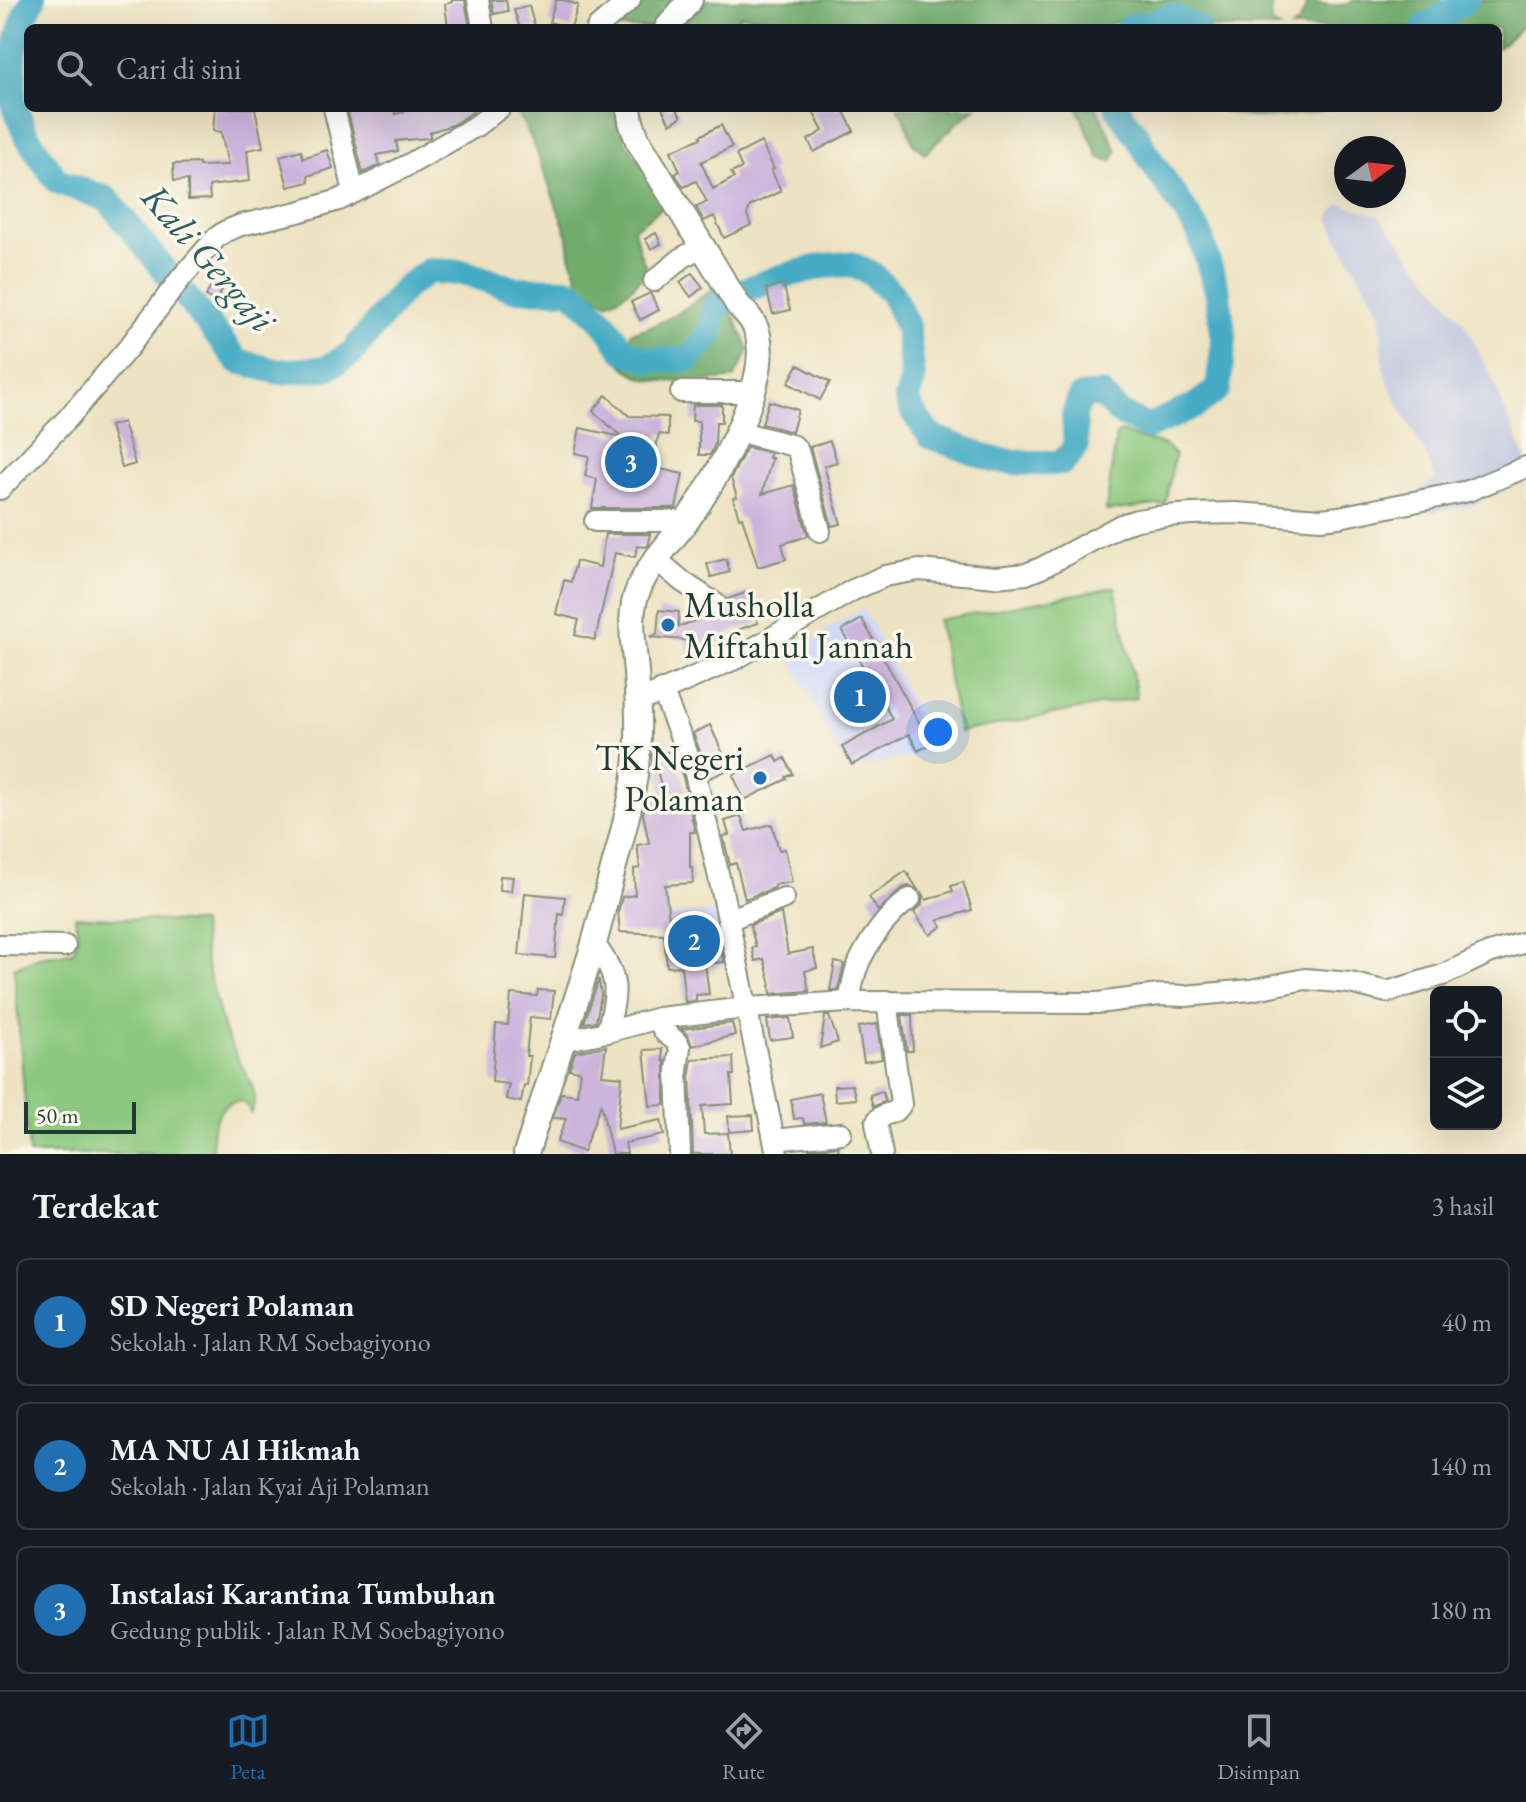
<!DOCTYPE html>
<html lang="id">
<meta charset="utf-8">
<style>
body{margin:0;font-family:"EB Garamond",serif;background:#242831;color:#f1f3f6}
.controls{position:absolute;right:24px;bottom:24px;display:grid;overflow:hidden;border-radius:12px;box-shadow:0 8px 32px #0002}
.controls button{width:72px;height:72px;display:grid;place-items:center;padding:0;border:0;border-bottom:2px solid #363941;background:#171b24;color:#f1f3f6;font:40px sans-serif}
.compass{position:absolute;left:1334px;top:136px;width:72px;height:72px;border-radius:50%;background:#171b24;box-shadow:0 8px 32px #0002;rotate:75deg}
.scale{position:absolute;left:24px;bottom:20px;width:112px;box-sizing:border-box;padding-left:8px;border:4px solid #1f3d34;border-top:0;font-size:22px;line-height:28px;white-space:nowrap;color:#1f3d34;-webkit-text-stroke:6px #fbf7ec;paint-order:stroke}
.you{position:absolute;left:938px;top:732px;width:28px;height:28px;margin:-20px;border:6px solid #fff;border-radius:50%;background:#1a73e8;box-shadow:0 0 0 12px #1a73e833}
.badge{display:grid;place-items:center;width:52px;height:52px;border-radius:50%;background:#1f6fb2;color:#fff;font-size:26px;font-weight:700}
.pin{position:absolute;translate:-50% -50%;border:4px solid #fff;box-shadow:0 2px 8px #0006}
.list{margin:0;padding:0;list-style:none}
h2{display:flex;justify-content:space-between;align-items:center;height:104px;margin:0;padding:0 32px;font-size:34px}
h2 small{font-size:26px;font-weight:400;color:#9ea1a6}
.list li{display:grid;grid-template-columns:52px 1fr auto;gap:24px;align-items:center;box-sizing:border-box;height:128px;margin:0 16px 16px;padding:0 16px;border:2px solid #363941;border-radius:12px}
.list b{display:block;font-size:30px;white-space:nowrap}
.list p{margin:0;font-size:26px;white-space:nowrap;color:#9ea1a6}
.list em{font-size:26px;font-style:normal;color:#9ea1a6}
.icon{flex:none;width:44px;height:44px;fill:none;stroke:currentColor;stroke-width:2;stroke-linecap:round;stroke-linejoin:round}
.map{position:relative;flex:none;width:1526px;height:1154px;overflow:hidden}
.search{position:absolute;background:#171b24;box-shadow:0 8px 32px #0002;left:24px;right:24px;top:24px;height:88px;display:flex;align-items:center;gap:20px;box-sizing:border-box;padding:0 28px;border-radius:12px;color:#9ea1a6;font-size:30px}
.sheet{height:536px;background:#171b24}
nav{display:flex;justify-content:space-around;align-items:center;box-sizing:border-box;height:112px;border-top:2px solid #363941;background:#171b24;font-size:22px;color:#9ea1a6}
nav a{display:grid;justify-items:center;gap:4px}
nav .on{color:#1f6fb2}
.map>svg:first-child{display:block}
</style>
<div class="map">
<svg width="1526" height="1154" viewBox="0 0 1526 1154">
<rect width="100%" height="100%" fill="#fbf7ec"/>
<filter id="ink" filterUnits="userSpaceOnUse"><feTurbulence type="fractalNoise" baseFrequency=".0125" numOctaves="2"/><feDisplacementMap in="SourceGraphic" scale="16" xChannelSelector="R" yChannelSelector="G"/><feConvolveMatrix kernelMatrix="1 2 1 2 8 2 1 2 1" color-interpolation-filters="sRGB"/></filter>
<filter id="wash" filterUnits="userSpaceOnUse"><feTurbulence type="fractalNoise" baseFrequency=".006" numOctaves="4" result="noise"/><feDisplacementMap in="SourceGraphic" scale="32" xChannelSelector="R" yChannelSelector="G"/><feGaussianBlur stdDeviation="1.8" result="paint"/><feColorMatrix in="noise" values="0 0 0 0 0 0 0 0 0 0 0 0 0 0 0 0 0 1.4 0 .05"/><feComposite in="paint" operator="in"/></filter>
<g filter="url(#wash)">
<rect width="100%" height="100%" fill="#ede2c1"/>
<!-- built -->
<g fill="#d2d9f9">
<polygon points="863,608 937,751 848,770 788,654"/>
<polygon points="723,911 727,965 666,970 662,916"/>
</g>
<!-- industrial -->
<polygon fill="#bcc3de" points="1339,203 1379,216 1465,324 1494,382 1526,461 1526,481 1469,506 1432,513 1419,491 1436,480 1425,453 1397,402 1385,374 1383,367 1380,311 1337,236 1329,218"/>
<!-- green -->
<g fill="#8cc87e" stroke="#568259" stroke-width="2">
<polygon points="1121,432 1140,439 1165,445 1175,455 1165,504 1106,511 1116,435"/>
<polygon points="1115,587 1137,698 959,732 938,620"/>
<path d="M75,916L201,923L206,963L224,1031L253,1088L255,1100L251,1113L245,1102C227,1099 217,1111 213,1128C211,1136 213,1145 212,1154H29L14,968L39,957L73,952L78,939Z"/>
</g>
<!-- forest -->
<g fill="#71ac6d" stroke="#487450" stroke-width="2">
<path d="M648,0H1269L1273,6L1270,19L1274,26L1281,28H1196L1197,21C1188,17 1177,10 1167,10C1149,9 1119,18 1105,28H801L783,21L741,15L730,28H610Z"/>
<path d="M1354,0H1526V23L1498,48V28H1292L1299,23L1309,1C1324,4 1342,10 1354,0Z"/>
<path d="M512,108H617L626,143L640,162L665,206L634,229L640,253L647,270C637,286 625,295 607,303L581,286L570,255L568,237L535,147L525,126Z"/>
<polygon points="897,108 976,108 957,123 925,154 913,143 904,118"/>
<polygon points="1077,108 1097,108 1117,151 1112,161 1099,158"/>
<path d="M1217,108H1337C1299,114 1254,126 1217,108Z"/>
<path d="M713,288L735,318L749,350L734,378C713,381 657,385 638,376C631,373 624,366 618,361L632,332C663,325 689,307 713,288Z"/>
</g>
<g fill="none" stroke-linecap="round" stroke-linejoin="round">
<!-- river -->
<g stroke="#45abc5" stroke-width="26">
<polyline points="33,0 25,15 14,53 13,101 25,133 57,181 107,199 238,361 279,372 327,368 352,353 405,288 429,271 466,273 514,289 570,290 603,321 624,351 652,360 689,359 710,335 715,307 745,290 784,276 823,266 850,264 871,273 892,294 907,326 913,379 907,398 913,412 930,436 994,460 1027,463 1062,463 1076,447 1074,415 1080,397 1101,394 1118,412 1147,427 1195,406 1218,389 1224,340 1218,294 1199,232 1150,159 1138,137 1117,108"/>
<polyline points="1128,28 1173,17 1198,28"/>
<polyline points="1424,28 1466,0"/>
</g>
</g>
<g id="blocks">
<!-- building -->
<g fill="#ccb4dd">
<polygon points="452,0 465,0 470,28 448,28 445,4 452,2"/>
<polygon points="491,0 506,0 508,11 494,14"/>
<polygon points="556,0 563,0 578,5 571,28 549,22"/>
<polygon points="529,6 535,28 520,28 514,10"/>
<polygon points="215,108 255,108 263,147 247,150 250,181 209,186 210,199 188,200 188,180 174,181 173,164 199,163 199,166 228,165 221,132 213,131"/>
<polygon points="347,108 394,108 395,114 404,112 404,108 471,108 473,112 452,125 430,132 430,137 428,138 396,141 398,151 377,155 380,165 363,173"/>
<polygon points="662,108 676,108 681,117 670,124"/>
<polygon points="811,108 842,108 854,131 814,152 808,140 823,131"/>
<polygon points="721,125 732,147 701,162 713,189 734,178 731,173 742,168 736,155 761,142 774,169 771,170 781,191 750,206 747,215 751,225 724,238 714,216 704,221 696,207 707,202 696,181 684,187 675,174 680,171 671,151 701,138 700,136"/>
<polygon points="301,150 303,158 327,150 333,168 308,176 309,182 288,187 280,156"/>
<polygon points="656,233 661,244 651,249 645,239"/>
<polygon points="692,273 703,287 691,297 680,282"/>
<polygon points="213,281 224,286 216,302 206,296"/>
<polygon points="783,284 790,310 773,314 766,289"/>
<polygon points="650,293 659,310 640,320 631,302"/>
<polygon points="798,365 830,382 820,400 788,383"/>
<polygon points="606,395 629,416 668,417 668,435 659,434 652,467 683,474 676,508 592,508 597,479 585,476 589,456 575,453 580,428 622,437 593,411"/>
<polygon points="769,401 798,410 792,432 762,424"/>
<polygon points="693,405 722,405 722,422 716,422 715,444 710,455 699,455 699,421 692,421"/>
<polygon points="123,422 135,464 122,468 110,426"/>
<polygon points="830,441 837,462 824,466 841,524 832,526 810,447"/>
<polygon points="747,447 770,453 769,458 772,458 762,494 794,485 808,536 782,544 786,559 758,567 742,517 739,518 733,498 737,497 731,478"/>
<polygon points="605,534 650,534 649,544 646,547 637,546 635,557 615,553 595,640 575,635 579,620 556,614 564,580 571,582 576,561 600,567"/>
<polygon points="726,559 730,572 711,577 707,564"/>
<polygon points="748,592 758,623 728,633 731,640 690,654 685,640 650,637 657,634 659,610 679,612 678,627 710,615 716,617 722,615 729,606 728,599"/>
<polygon points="862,619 931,744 918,751 909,734 852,765 842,747 892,719 878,693 874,695 867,683 871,681 842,630"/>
<polygon points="710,725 730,769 710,778 693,733"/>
<polygon points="672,751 683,777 695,832 690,832 690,867 692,867 693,883 665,885 669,918 692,916 694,939 718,937 724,962 705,964 709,994 696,995 696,1001 685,1002 681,966 667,967 664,934 620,932 618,912 622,897 635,895 634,869 640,868 637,845 649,843 643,814 646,799 663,795 657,769 653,770 652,754"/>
<polygon points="775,755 778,762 785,758 793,774 786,777 787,779 744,800 733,775"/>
<polygon points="741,816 746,831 772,824 779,850 785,849 792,882 774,885 774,888 745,899 736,863 730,865 723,836 729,835 725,821"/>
<polygon points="906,871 918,890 909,886 903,888 878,911 869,897"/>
<polygon points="500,876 513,877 511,891 499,890"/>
<polygon points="963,882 972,910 938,920 942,926 930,935 914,912 922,905 922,894 926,900 953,891 951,886"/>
<polygon points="525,893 565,897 563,915 559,914 555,958 519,955"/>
<polygon points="781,913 788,954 813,949 817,968 805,971 809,991 771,994 770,986 771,985 764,959 755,961 752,948 756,947 750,925"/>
<polygon points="835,962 844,964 838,990 830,990"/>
<polygon points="599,979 601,995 596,1021 584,1023"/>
<polygon points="538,990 554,991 551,1019 530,1017 526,1056 530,1056 527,1086 524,1085 521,1102 506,1099 509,1084 492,1082 496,1024 508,1025 511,994 537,996"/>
<polygon points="902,1015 912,1015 913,1051 907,1051"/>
<polygon points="825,1016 829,1016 838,1042 820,1048"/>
<polygon points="790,1018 793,1037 770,1040 767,1020"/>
<polygon points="732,1023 735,1035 692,1046 688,1035 681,1029"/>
<polygon points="877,1024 882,1059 864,1062 858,1027"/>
<polygon points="606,1046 602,1075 622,1077 617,1129 661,1120 664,1135 625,1143 627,1154 612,1154 601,1104 583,1152 557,1142 566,1119 553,1118 561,1093 577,1095 580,1071 569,1069 575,1052"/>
<polygon points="662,1049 663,1061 665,1061 665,1105 650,1106 644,1050"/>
<polygon points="733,1057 734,1075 731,1075 733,1104 702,1106 704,1134 728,1133 730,1154 693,1154 690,1072 692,1059"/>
<polygon points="852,1085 856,1099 835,1101 834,1086"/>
<polygon points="882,1091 885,1101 873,1107 870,1095"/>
<polygon points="820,1093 826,1122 804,1124 803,1118 794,1119 791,1099"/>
<polygon points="753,1115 754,1130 729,1132 728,1116"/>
<polygon points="838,1146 839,1154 810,1154 809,1149"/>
</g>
</g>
</g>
<g filter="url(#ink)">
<use href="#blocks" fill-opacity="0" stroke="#86907a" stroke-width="2"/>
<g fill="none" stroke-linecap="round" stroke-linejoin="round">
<defs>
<g id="minor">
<polyline points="478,0 483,28"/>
<polyline points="597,28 630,0"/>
<polyline points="334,108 354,192"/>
<polyline points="654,281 682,258 702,246"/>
<polyline points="681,392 752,392"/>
<polyline points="737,431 794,446 798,451 820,531"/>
<polyline points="0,489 69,417 129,347 181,278 217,237 226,231 241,225 298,212 339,200 408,165 476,126 500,108"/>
<polyline points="595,521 687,521"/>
<polyline points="657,560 683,582 716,604"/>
<polyline points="662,690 695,773 723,895 777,1154"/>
<polyline points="638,702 737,658 853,590 885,576 919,570 996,577 1026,574 1041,568 1121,525 1137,520 1156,517 1191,514 1236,513 1321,519 1339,517 1468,491 1526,467"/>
<polyline points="728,920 784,898"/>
<path d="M594,944C621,977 617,993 607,1032"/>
<polyline points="0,945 65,946"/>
<path d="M849,1002C851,991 853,980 856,970C865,945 888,914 910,899"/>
<path d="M659,1018C664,1041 672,1032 680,1047L677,1071L680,1154"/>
<polyline points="562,1041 607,1032 659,1018 746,1008 849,1002 1098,1003 1159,995 1185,996 1251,990 1305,979 1350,983 1387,992 1443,975 1489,953 1526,942"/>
<polyline points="774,1140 841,1133"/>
<path d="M882,1154L876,1123C881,1111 896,1116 901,1104L887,1001"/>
</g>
<g id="major">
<polyline points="667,28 690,0"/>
<path d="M526,1154C546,1090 568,1027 588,963C597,936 603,909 610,881C619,846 630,811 635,775C640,741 638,706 636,672C634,645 627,613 639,588C650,562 672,541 688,519C717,478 770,385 758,335C755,322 747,314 738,305L638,141L631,122L629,108"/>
</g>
</defs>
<!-- minor casing -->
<use href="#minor" stroke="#86907a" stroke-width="24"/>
<!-- major casing -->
<use href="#major" stroke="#86907a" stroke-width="28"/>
<!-- minor -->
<use href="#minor" stroke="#fff" stroke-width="20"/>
<!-- major -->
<use href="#major" stroke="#fff" stroke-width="24"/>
</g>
</g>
<!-- markers -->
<g fill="#1f6fb2" stroke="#fbf7ec" stroke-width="3">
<circle cx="668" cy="625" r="8"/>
<circle cx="760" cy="778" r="8"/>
</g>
<g text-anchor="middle" stroke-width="7" stroke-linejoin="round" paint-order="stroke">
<!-- poi labels -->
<g font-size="36" fill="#1f3d34" stroke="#fbf7ec" text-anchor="start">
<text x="684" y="617">Musholla<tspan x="684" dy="41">Miftahul Jannah</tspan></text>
<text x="744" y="770" text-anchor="end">TK Negeri<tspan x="744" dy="41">Polaman</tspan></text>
</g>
<!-- water labels -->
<g font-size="38" font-style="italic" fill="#2a5e60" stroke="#fbf7ec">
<text transform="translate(209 258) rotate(49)" y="13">Kali Gergaji</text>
</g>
</g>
</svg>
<div class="controls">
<button><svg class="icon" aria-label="locate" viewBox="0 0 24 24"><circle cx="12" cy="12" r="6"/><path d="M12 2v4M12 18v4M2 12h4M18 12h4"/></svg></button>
<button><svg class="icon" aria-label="layers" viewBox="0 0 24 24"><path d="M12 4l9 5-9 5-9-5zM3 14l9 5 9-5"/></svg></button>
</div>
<svg class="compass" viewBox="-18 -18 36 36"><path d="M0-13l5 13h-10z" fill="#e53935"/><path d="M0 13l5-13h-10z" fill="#9ea1a6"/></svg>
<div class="scale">50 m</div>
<div class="you"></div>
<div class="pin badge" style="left:860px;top:697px">1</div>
<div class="pin badge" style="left:694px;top:941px">2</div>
<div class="pin badge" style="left:631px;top:462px">3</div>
<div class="search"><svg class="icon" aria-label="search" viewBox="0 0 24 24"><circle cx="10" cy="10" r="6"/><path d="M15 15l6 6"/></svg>Cari di sini</div>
</div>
<section class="sheet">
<h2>Terdekat<small>3 hasil</small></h2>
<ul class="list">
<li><span class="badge">1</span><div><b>SD Negeri Polaman</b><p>Sekolah · Jalan RM Soebagiyono</p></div><em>40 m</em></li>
<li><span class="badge">2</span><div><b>MA NU Al Hikmah</b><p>Sekolah · Jalan Kyai Aji Polaman</p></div><em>140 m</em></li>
<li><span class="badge">3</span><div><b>Instalasi Karantina Tumbuhan</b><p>Gedung publik · Jalan RM Soebagiyono</p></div><em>180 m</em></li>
</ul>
</section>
<nav>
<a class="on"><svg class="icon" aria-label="map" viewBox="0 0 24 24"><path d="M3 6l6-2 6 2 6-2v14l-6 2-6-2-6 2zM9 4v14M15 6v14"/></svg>Peta</a>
<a><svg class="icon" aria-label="directions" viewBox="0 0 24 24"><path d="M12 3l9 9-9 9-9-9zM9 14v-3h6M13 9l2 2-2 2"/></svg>Rute</a>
<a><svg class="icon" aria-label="saved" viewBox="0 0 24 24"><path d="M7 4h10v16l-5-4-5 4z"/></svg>Disimpan</a>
</nav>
